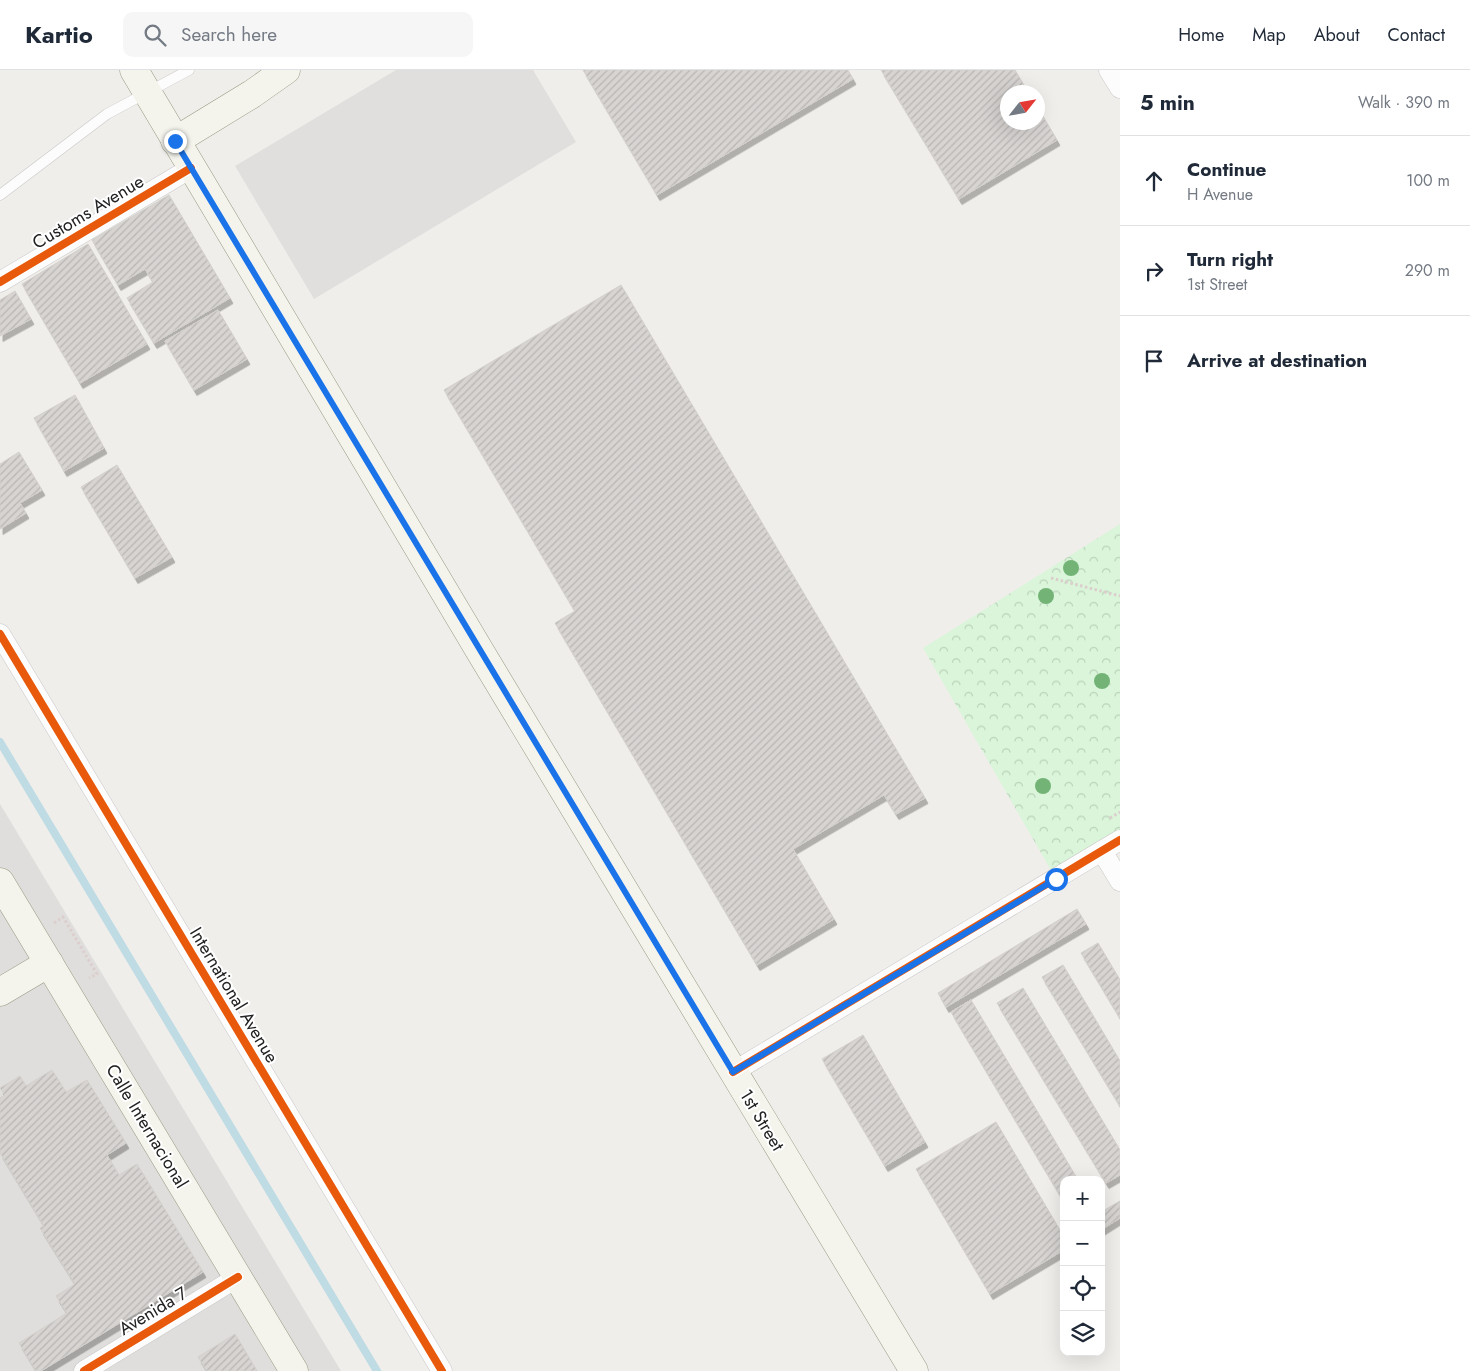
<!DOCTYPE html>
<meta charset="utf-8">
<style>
body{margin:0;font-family:Jost,sans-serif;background:#f6f6f7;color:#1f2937}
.controls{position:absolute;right:15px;bottom:15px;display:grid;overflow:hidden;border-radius:10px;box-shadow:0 5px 20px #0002}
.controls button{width:45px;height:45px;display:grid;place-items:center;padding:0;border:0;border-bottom:1px solid #e0e1e3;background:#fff;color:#1f2937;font:25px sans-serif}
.compass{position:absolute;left:1000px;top:15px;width:45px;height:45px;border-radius:50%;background:#fff;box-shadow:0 5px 20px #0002;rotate:59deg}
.stop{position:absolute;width:15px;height:15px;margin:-11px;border:4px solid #1a73e8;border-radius:50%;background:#fff}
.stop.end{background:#1a73e8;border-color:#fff;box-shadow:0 1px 5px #0008}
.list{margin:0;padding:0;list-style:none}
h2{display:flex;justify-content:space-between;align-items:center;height:65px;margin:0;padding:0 20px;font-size:21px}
h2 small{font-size:16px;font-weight:400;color:#747a83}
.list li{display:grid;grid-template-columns:32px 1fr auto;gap:15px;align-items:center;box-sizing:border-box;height:90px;padding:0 20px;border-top:1px solid #e0e1e3}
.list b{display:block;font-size:19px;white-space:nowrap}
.list p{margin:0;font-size:16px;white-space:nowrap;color:#747a83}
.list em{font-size:16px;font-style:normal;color:#747a83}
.icon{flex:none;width:28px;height:28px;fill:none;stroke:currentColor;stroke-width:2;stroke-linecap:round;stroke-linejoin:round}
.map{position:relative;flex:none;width:1120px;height:1301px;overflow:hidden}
header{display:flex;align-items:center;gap:30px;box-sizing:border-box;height:70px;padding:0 25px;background:#fff;border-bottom:1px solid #e0e1e3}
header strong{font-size:24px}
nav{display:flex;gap:28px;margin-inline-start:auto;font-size:18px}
.search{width:350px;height:45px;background:#f6f6f7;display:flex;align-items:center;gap:12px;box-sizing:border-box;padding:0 18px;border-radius:10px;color:#747a83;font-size:19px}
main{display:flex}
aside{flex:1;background:#fff}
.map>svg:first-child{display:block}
</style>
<header>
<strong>Kartio</strong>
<div class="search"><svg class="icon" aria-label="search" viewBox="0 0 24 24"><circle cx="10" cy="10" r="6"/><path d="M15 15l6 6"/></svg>Search here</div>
<nav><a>Home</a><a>Map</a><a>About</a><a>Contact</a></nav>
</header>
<main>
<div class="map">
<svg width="1120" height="1301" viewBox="0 0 1120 1301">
<defs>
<pattern id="park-crowns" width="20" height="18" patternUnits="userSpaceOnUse" patternTransform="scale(1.25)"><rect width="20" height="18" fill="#daf5da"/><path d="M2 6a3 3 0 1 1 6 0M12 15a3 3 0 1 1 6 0" fill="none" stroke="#bbd2bb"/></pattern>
<pattern id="building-hatch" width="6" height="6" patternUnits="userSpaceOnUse" patternTransform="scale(1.25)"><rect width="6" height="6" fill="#d7d4d2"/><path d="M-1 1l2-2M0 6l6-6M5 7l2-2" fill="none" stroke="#b8b6b4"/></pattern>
<filter id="shadow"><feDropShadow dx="3" dy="5.5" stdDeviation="0" flood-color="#0004"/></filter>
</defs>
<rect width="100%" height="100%" fill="#f0eeeb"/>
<!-- residential -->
<polygon fill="#dfdedc" points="0,734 341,1301 0,1301"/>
<!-- park -->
<polygon fill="url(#park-crowns)" points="1120,454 1120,770 1056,809 923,578"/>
<!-- parking -->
<polygon fill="#e0dfde" points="396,0 533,0 576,72 314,229 235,96"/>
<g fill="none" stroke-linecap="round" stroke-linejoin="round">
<!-- stream -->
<polyline stroke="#bfdbe3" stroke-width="8" points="0,672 377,1301"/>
</g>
<!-- building -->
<g fill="url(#building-hatch)" stroke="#d3d0cc" filter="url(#shadow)">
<polygon points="583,0 848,0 853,9 657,125"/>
<polygon points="881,0 1015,0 1028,22 1008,22 1008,52 1038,52 1038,38 1057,70 959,129"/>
<polygon points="169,125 230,228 154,273 127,228 153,212 145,199 118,215 92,170"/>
<polygon points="88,174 147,274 80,313 22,214"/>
<polygon points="621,215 925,728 896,744 884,725 793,779 834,849 757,895 555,553 575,541 444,320"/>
<polygon points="15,221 31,249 0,266 0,230"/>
<polygon points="218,240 247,289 194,320 165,271"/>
<polygon points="75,325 104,378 64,401 34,348"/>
<polygon points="19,382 42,420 20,433 26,443 0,459 0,394"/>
<polygon points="117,395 172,487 135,508 81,417"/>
<polygon points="1077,839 1086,854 946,937 938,923"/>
<polygon points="1098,873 1120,910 1120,948 1081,883"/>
<polygon points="1063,895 1120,991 1120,1036 1042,907"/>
<polygon points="1023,918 1120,1080 1120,1105 1106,1113 997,933"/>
<polygon points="971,930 1078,1110 1064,1110 1064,1132 951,942"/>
<polygon points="863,965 925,1072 885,1096 822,989"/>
<polygon points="52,1000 66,1022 87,1010 126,1073 107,1085 119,1105 137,1094 203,1202 41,1301 36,1301 19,1273 67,1243 56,1226 75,1214 40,1158 44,1156 0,1083 0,1028 5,1025 0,1018 20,1006 26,1016"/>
<polygon points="996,1052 1064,1167 1064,1180 990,1224 916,1099"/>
<polygon points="1120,1131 1120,1148 1101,1160 1101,1142"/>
<polygon points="235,1264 257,1301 207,1301 198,1287"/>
</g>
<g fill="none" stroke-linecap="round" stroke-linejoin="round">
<defs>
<polyline id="lane" points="0,125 107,44 189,0"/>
<g id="street">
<polyline points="1109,0 1120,18"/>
<polyline points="0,212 191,98"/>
<polyline points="0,564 442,1301"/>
<polyline points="1102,781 1120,811"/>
<polyline points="733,1002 1120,770"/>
<polyline points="84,1301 238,1207"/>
</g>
<g id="secondary">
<polyline points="134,0 481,583 914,1301"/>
<polyline points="175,71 252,24 286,0"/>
<polyline points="0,812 294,1301"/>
<polyline points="0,922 49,893"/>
</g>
</defs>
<!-- lane casing -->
<use href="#lane" stroke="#c9c8c7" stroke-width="11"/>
<!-- street casing -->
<use href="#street" stroke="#c9c8c7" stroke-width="21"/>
<!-- secondary casing -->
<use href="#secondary" stroke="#999a82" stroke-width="29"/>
<!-- path -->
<g stroke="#dccecd" stroke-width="3" stroke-dasharray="2.5 2.5" stroke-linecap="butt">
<polyline points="1051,508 1120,526"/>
<polyline points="1110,748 1120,742"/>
<polyline points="54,853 63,847 97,904 89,908"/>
</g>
<!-- lane -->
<use href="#lane" stroke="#fdfcfc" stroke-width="10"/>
<!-- street -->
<use href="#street" stroke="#fdfcfc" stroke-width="20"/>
<!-- secondary -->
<use href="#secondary" stroke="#f4f4ed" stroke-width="28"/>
<defs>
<g id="cycleway">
<polyline points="0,212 191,98"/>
<polyline points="0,564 442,1301"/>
<polyline points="733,1002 1120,770"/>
<polyline points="84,1301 238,1207"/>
</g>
</defs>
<!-- cycleway casing -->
<use href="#cycleway" stroke="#fff" stroke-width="11"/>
<!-- cycleway -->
<use href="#cycleway" stroke="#e8590c" stroke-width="8"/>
</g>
<!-- trees -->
<g fill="#73b476">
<circle cx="1071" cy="498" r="8"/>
<circle cx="1046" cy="526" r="8"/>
<circle cx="1102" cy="611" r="8"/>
<circle cx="1043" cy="716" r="8"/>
</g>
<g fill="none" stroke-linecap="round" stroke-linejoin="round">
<!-- route -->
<polyline stroke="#1a73e8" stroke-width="6" points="175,71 733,1002 1056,809"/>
</g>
<g text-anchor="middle" stroke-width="4" stroke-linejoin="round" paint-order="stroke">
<!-- street labels -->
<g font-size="18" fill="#222" stroke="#fff">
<text transform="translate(88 142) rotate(-31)" y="6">Customs Avenue</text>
<text transform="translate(234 925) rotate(59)" y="6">International Avenue</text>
<text transform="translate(762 1050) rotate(59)" y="6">1st Street</text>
<text transform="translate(147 1056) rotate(59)" y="6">Calle Internacional</text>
<text transform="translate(153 1241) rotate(-31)" y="6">Avenida 7</text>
</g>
</g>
</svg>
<div class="controls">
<button>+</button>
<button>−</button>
<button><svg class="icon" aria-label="locate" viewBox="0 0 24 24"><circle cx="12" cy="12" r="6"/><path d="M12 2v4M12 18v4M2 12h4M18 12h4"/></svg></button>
<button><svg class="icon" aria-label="layers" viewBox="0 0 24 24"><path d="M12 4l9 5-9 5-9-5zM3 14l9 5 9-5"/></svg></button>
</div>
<svg class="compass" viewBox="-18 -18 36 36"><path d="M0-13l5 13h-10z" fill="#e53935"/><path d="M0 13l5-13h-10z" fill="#747a83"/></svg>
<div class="stop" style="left:1056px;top:809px"></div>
<div class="stop end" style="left:175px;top:71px"></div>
</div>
<aside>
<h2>5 min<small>Walk · 390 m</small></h2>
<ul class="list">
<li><svg class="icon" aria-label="ahead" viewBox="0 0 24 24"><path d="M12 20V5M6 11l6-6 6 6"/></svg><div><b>Continue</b><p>H Avenue</p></div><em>100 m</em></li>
<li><svg class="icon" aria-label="right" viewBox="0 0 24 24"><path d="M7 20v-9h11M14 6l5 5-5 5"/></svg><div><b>Turn right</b><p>1st Street</p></div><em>290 m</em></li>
<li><svg class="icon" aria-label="arrive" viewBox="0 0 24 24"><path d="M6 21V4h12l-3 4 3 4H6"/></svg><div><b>Arrive at destination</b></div></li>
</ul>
</aside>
</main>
